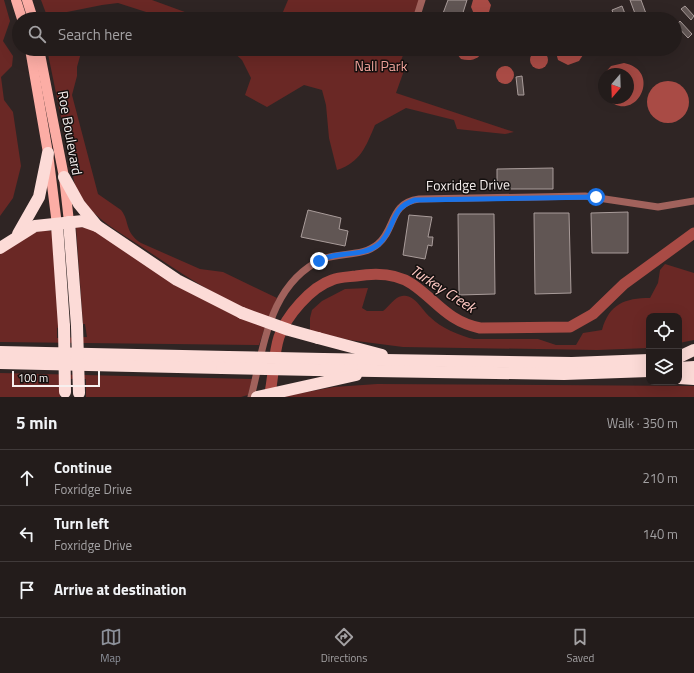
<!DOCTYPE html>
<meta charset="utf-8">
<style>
body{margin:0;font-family:"Titillium Web",sans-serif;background:#2f2928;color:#f1f3f6}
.controls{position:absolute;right:12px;bottom:12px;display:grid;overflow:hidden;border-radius:8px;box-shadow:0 4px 16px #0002}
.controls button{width:36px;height:36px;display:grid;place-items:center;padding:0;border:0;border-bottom:1px solid #403a3a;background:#231c1b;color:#f1f3f6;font:20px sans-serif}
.compass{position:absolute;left:598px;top:68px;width:36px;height:36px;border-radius:50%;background:#231c1b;box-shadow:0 4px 16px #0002;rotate:199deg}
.scale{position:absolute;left:12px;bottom:10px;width:88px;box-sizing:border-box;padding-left:4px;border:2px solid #f7f0ef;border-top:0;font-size:11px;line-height:14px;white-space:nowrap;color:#f7f0ef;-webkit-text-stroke:3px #14100f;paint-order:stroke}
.stop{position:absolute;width:12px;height:12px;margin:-9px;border:3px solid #1a73e8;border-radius:50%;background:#fff}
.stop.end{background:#1a73e8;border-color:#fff;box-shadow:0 1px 4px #0008}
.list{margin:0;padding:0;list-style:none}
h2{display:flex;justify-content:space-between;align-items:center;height:52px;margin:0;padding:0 16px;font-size:17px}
h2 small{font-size:13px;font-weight:400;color:#a3a1a3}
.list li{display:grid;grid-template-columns:26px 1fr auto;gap:12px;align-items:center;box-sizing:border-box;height:56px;padding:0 16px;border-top:1px solid #403a3a}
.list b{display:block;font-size:15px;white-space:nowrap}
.list p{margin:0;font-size:13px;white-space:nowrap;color:#a3a1a3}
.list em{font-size:13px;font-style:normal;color:#a3a1a3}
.icon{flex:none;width:22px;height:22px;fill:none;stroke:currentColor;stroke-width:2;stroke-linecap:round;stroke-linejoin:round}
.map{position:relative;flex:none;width:694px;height:397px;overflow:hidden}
.search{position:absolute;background:#231c1b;box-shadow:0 4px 16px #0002;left:12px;right:12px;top:12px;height:44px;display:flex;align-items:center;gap:10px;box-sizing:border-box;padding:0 14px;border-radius:22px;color:#a3a1a3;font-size:15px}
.sheet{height:220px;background:#231c1b}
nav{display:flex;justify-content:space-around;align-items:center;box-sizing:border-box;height:56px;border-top:1px solid #403a3a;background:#231c1b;font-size:11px;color:#a3a1a3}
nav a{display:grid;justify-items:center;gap:2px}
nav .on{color:#8c9099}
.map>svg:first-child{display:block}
</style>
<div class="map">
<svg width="694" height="397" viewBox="0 0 694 397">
<rect width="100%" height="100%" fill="#2f2524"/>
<!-- green -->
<g fill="#6a2825">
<polygon points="0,0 4,0 10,21 3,41 13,56 12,66 1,77 4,100 13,112 21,166 13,198 0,216"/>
<polygon points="41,0 152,0 204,19 168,19 118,3 102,5 47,16"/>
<polygon points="288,0 422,0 415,19 280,19"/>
<path d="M47,49H82L77,67V76L72,95L98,194L121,210C130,221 124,232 141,243L200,269L223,272L277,298L268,318C222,301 182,274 142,247C125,236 104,224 90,209C84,202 80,194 75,186Z"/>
<path d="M230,49H405L400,64L406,65L396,93L514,132L505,134L457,129L454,120L406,108L375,125C366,146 361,162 337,170L329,138L326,105L322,90L304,85L267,107L245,95L251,78L242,60Z"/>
<path d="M76,227L93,228L265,327L259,345L0,342V253C15,244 33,227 52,231L59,327L57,328V338L87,337L85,324H83Z"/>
<path d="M665,264L694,273V340L679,343V316H649V348L597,350L403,347L349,340L310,331V318L312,310L322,301L345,289L368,288L362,308L367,311H383C389,307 394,297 402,296C414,293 422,310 430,317C441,328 460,336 474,339H538L556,345H576L583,333L602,330C609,304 625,298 650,298L658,283L660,270Z"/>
<polygon points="0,373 252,379 248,395 241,397 86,397 86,379 59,379 60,397 0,397"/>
<polygon points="377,384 694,386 694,397 279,397 334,387"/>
</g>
<!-- water -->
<g fill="#a94b45">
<polygon points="473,0 488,0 491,5 489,12 482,16 474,14 471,7"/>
<path d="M453,49H484C480,59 471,62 461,59Z"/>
<polygon points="555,49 584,49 583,55 579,61 568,65 558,60"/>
<circle cx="539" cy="60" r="9"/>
<path d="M624,63C664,71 635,127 606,98H628V74H604L611,66Z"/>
<circle cx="505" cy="75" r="9"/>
<circle cx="668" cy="102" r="21"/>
</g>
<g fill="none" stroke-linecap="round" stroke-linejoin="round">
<!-- river -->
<path stroke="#a94b45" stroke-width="11" d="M269,397C274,378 273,355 279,337C286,316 311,287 332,280C339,277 348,277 356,276C374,273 396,273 412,284C437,301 447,321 480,328L570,327L593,314L624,284L694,233"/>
</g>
<!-- building -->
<g fill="#615654" stroke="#a99c9a">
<polygon points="448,0 467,0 461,19 451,19 442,16"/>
<polygon points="630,0 641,0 648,19 637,19"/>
<polygon points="622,6 627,19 615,19 612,10"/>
<polygon points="685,6 694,16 691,20 681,9"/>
<polygon points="680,21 692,34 688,38 676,25"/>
<polygon points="522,76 524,95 518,95 516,77"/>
<polygon points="553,168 553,189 497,189 497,169"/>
<polygon points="308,210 341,218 339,229 348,231 345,246 301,237"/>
<polygon points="628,212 628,253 592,253 591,213"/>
<polygon points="534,213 569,213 571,293 535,294"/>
<polygon points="458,214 494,214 495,294 459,295"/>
<polygon points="409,215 432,217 428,237 433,237 432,246 428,245 425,259 403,255"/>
</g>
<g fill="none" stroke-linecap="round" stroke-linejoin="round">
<!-- street -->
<g stroke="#a1625c" stroke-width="7">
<polyline points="416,19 422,0"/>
<path d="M251,397C264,347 269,283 323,259C341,252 363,257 378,244C396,229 389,203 419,199L585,196L658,207L694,201"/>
</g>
<!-- primary -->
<g stroke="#fcada5" stroke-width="10">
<polyline points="16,0 22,19"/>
<polyline points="27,0 33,19"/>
<polyline points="30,49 48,153 57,225"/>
<polyline points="39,49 64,177 69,222"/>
</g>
<!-- highway -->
<g stroke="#fcdbd7" stroke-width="12">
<polyline points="64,177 79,204 97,226 177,280 242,313"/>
<polyline points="69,222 77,326"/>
<polyline points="57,225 64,326"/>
<polyline points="18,234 39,197 48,153"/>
<polyline points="0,248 35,226 83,221 97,226"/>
<polyline points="318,338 382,355"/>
<polyline points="0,352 228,357"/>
<polyline points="679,357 694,350"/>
<polyline points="323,359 572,363 649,360"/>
<polyline points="0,363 222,368"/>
<polyline points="679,368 694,367"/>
<polyline points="315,370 564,374 649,371"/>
<polyline points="679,378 694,379"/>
<polyline points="257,397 356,375"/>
</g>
<!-- highway-bridge -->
<g stroke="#fcdbd7" stroke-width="12">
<polyline points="242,313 289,330 318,338"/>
<polyline points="64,326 65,392"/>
<polyline points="77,326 79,393"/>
<polyline points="228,357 323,359"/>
<polyline points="222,368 315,370"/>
</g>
</g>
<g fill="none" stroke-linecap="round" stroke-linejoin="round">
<!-- route -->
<path stroke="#1a73e8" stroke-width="5" d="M319,261C337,250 362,258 379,244C396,229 389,208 415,200L596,197"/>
</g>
<g text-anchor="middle" stroke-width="3" stroke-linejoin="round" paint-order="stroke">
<!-- park labels -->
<g font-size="14" fill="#f5a79f" stroke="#14100f">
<text x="381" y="71">Nall Park</text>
</g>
<!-- street labels -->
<g font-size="14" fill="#f7f0ef" stroke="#14100f">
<text transform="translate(70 133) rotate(80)" y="5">Roe Boulevard</text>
<text transform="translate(468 185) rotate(-1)" y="5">Foxridge Drive</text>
</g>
<!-- water labels -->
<g font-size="15" font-style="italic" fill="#ffc9c3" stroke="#14100f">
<text transform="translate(443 289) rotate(33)" y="5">Turkey Creek</text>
</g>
</g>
</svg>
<div class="controls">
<button><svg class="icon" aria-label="locate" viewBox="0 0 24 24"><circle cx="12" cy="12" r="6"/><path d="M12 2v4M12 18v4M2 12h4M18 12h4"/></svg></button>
<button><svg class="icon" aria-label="layers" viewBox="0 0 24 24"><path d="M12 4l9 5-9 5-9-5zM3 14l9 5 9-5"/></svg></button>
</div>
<svg class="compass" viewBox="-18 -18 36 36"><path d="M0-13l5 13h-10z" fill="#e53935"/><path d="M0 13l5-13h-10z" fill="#a3a1a3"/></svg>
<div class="scale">100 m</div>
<div class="stop" style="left:596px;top:197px"></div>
<div class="stop end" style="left:319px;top:261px"></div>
<div class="search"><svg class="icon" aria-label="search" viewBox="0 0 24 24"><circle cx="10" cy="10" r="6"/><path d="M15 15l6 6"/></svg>Search here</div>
</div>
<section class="sheet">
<h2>5 min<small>Walk · 350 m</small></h2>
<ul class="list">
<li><svg class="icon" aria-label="ahead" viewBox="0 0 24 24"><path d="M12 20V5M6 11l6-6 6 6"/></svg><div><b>Continue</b><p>Foxridge Drive</p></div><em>210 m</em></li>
<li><svg class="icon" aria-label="left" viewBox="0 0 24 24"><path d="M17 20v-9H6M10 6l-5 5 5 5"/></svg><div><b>Turn left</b><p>Foxridge Drive</p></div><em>140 m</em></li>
<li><svg class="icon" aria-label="arrive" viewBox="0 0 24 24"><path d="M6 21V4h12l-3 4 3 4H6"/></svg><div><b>Arrive at destination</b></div></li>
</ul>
</section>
<nav>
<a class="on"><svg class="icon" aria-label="map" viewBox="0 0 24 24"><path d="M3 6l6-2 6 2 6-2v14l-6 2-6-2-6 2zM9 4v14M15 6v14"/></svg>Map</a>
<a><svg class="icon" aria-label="directions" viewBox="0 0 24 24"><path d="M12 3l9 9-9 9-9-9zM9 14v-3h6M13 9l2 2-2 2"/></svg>Directions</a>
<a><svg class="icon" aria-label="saved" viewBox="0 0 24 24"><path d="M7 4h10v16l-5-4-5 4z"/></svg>Saved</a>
</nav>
